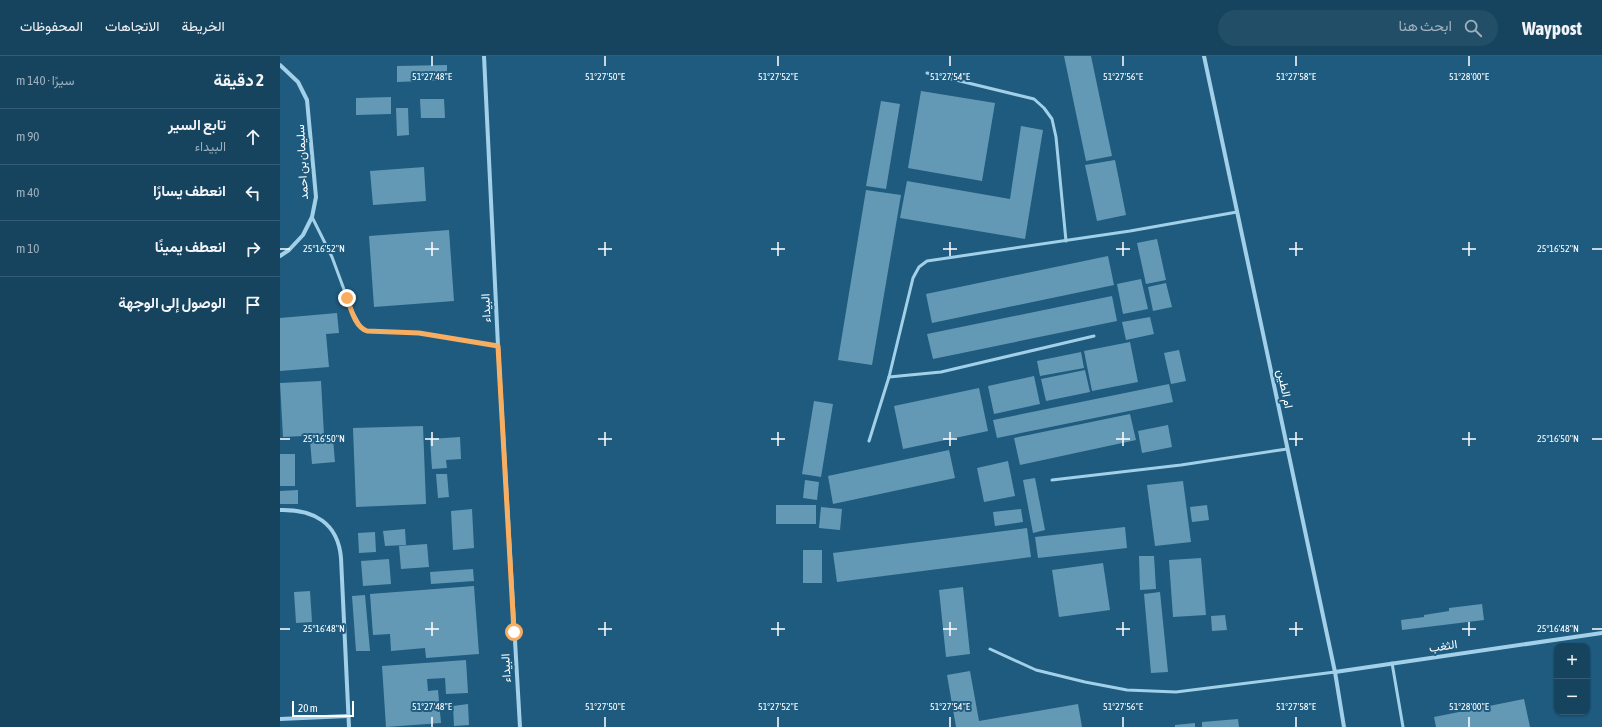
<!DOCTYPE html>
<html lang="ar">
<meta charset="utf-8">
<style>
body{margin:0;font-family:"Asap Condensed",Vazirmatn,sans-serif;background:#234e68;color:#f1f3f6;direction:rtl}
.controls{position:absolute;right:12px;bottom:12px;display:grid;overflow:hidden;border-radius:8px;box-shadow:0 1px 3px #0004}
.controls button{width:36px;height:36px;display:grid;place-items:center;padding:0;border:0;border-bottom:1px solid #355c74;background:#16445f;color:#f1f3f6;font:20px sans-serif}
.scale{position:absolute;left:12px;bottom:10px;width:62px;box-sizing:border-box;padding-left:4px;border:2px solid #fff;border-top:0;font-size:11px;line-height:14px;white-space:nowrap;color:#fff;-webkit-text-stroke:3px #1e5b7f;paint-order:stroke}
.stop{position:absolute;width:12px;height:12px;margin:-9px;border:3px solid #f7ae61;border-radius:50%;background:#fff}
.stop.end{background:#f7ae61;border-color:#fff;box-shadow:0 1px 4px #0008}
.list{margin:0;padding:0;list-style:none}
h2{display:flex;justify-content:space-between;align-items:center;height:52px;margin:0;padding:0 16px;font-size:17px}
h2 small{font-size:13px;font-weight:400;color:#9eb0bd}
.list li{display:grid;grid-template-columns:26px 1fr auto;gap:12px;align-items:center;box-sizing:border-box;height:56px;padding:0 16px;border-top:1px solid #355c74}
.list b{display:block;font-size:15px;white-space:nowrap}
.list p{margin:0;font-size:13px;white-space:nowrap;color:#9eb0bd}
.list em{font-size:13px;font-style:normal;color:#9eb0bd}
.icon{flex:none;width:22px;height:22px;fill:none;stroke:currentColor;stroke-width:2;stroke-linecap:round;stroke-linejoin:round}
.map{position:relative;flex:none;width:1322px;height:671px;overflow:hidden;direction:ltr}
header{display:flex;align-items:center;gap:24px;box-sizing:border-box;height:56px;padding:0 20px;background:#16445f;border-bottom:1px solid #355c74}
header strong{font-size:19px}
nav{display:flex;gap:22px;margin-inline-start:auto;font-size:14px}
.search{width:280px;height:36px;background:#234e68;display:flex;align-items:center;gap:10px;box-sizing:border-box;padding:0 14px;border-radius:22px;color:#9eb0bd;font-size:15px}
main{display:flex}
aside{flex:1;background:#16445f}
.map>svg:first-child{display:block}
</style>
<header>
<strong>Waypost</strong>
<div class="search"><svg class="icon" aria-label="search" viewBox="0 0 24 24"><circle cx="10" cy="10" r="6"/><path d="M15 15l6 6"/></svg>ابحث هنا</div>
<nav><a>الخريطة</a><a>الاتجاهات</a><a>المحفوظات</a></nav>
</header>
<main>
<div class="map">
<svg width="1322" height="671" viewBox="0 0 1322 671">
<rect width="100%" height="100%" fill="#1e5b7f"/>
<!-- building -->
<g fill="#6499b6">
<polygon points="784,0 811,0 832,100 806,105"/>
<polygon points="167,9 167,24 117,26 117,10"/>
<polygon points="641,35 715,47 702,125 628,112"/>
<polygon points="111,41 111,58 76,59 76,42"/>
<polygon points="140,43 164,43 165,62 141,62"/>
<polygon points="601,45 620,48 606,133 586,130"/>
<polygon points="116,52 128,52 129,79 117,80"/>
<polygon points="741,70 763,74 745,183 620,162 627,125 730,143"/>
<polygon points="835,104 846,159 817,165 805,109"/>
<polygon points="144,111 146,145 93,149 90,115"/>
<polygon points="586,134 621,139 592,309 558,304"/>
<polygon points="169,174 174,245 94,251 89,180"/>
<polygon points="877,183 886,224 866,228 857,187"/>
<polygon points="828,200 834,229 652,267 646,238"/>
<polygon points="861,223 868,253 843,258 837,228"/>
<polygon points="886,227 892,251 873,255 868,231"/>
<polygon points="832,240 837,265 653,303 647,278"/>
<polygon points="57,257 59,277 46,278 49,311 0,315 0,262"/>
<polygon points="870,261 874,278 846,284 842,266"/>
<polygon points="850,286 858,326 812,335 804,295"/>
<polygon points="899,294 906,325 891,328 884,297"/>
<polygon points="801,296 804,312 760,320 757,305"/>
<polygon points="805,314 810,336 766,345 761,323"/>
<polygon points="754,320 760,348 714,358 708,330"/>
<polygon points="41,325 44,379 3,381 0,327"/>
<polygon points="889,328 893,346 717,382 713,364"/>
<polygon points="699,332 708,375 623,393 614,350"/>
<polygon points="534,345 553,348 541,421 522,418"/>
<polygon points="850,358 856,384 740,409 734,382"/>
<polygon points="888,369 892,391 862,397 858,375"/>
<polygon points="143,370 146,448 76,451 73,372"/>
<polygon points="180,381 181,403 166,404 167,412 152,413 150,383"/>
<polygon points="53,383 55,406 32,408 30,385"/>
<polygon points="669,394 675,422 553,448 548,420"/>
<rect x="0" y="398" width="15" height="32"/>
<polygon points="728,405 735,440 704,446 697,412"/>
<polygon points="156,418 167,418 169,441 158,442"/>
<polygon points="755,422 765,474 753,477 743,424"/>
<polygon points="525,424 539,426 537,444 523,442"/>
<polygon points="903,425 911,486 875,490 867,429"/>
<polygon points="18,434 18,448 0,448 0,435"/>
<rect x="496" y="449" width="40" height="19"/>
<polygon points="927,449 929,464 912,466 910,451"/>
<polygon points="541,451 562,453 560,474 539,472"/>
<polygon points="192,453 194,492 173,494 171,455"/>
<polygon points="741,453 743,466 715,470 713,456"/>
<polygon points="845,471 847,492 758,502 755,481"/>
<polygon points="747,472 751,501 557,526 553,497"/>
<polygon points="125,473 126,489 105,490 103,475"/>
<polygon points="95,476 96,496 79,497 78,477"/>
<polygon points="147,488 149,511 121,513 119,490"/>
<rect x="523" y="494" width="19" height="33"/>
<polygon points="859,500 874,500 876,533 860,534"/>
<polygon points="921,502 926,559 893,561 889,504"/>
<polygon points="109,503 111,528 83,530 81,505"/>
<polygon points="823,507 830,554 779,561 772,514"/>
<polygon points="193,513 194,525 151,528 150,516"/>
<polygon points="194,530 199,598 146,602 145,592 111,595 110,578 93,579 90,538"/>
<polygon points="683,531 690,598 666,601 659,534"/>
<polygon points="30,535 32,566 16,567 14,536"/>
<polygon points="880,536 888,616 871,617 864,538"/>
<polygon points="85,539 90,595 76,595 72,540"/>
<polygon points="1202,548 1204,564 1122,574 1121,564 1144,561 1144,559 1169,555 1169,552"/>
<polygon points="945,559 947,574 932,575 931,560"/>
<polygon points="186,604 188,637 166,638 165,622 147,623 148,635 158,634 161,667 106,671 102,610"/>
<polygon points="690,615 699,665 798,648 802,671 676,671 667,619"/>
<polygon points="1244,643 1250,671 1156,671 1154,661"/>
<polygon points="188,648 189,669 174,670 173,650"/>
<polygon points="958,663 959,671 922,671 922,666"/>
<polygon points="915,667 915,671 895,671 895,669"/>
</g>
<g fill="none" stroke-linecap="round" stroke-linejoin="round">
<!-- lane -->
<g stroke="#a2d0e8" stroke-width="3">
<polyline points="647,17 754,43 764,52 772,63 776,81 786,185"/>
<polyline points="32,161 52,201 72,255 82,273 87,275 139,277 218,290"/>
<polyline points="609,321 661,316 814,280"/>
<polyline points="589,385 609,321 633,222 639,211 647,205 850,175 957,156"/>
<polyline points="772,424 901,409 1007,393"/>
<polyline points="710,593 756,614 805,626 847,634 896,636 1055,616"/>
<polyline points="1112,607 1123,671"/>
</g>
<!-- street -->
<g stroke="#a2d0e8" stroke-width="4">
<polyline points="204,0 218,290 240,671"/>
<polyline points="924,0 1055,616 1064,671"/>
<polyline points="0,9 18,26 27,44 36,141 32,161 23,179 9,194 0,200"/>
<path d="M0,454C34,453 58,467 61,502L69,671"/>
<polyline points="1055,616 1322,577"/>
<polyline points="0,663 68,660"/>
</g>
</g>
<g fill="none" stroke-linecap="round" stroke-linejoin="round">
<!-- route -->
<path stroke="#f7ae61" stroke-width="5" d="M67,242C71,253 75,271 87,275L139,277L218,290L234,576"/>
</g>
<!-- ticks -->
<path fill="none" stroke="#fff" stroke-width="1.5" d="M152,0V10M325,0V10M498,0V10M670,0V10M843,0V10M1016,0V10M1189,0V10M152,186V200M325,186V200M498,186V200M670,186V200M843,186V200M1016,186V200M1189,186V200M0,193H10M145,193H159M318,193H332M491,193H505M663,193H677M836,193H850M1009,193H1023M1182,193H1196M1312,193H1322M152,376V390M325,376V390M498,376V390M670,376V390M843,376V390M1016,376V390M1189,376V390M0,383H10M145,383H159M318,383H332M491,383H505M663,383H677M836,383H850M1009,383H1023M1182,383H1196M1312,383H1322M152,566V580M325,566V580M498,566V580M670,566V580M843,566V580M1016,566V580M1189,566V580M0,573H10M145,573H159M318,573H332M491,573H505M663,573H677M836,573H850M1009,573H1023M1182,573H1196M1312,573H1322M152,661V671M325,661V671M498,661V671M670,661V671M843,661V671M1016,661V671M1189,661V671"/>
<g text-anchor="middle" stroke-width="4" stroke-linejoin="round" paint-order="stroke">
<!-- street labels -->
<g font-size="12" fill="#fff" stroke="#1e5b7f">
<text transform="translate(22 106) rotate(-93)" y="4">سليمان بن احمد</text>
<text transform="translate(206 252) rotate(-93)" y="4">البيداء</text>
<text transform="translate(1005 333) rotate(78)" y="4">ام الطين</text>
<text transform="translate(1163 590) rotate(-8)" y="4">الثغب</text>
<text transform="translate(226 612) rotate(-93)" y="4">البيداء</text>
</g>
</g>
<g font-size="10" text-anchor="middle" fill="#fff" stroke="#1e5b7f" stroke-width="4" stroke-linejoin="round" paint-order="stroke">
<text x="152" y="24">51°27'48"E</text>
<text x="325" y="24">51°27'50"E</text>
<text x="498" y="24">51°27'52"E</text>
<text x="670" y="24">51°27'54"E</text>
<text x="843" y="24">51°27'56"E</text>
<text x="1016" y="24">51°27'58"E</text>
<text x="1189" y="24">51°28'00"E</text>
<text x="44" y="196">25°16'52"N</text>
<text x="1278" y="196">25°16'52"N</text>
<text x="44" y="386">25°16'50"N</text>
<text x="1278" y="386">25°16'50"N</text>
<text x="44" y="576">25°16'48"N</text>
<text x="1278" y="576">25°16'48"N</text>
<text x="152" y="654">51°27'48"E</text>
<text x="325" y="654">51°27'50"E</text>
<text x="498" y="654">51°27'52"E</text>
<text x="670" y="654">51°27'54"E</text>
<text x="843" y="654">51°27'56"E</text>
<text x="1016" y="654">51°27'58"E</text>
<text x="1189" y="654">51°28'00"E</text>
</g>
</svg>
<div class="controls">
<button>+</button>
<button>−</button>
</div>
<div class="scale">20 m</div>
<div class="stop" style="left:234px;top:576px"></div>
<div class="stop end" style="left:67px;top:242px"></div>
</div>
<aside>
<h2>2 دقيقة<small>سيرًا · 140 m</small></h2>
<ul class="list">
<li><svg class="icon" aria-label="ahead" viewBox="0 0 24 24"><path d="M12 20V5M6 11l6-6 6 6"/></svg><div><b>تابع السير</b><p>البيداء</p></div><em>90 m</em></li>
<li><svg class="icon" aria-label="left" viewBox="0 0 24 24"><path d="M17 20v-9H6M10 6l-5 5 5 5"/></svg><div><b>انعطف يسارًا</b></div><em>40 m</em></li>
<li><svg class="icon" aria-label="right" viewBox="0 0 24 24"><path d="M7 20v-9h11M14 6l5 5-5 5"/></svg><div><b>انعطف يمينًا</b></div><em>10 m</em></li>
<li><svg class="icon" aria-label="arrive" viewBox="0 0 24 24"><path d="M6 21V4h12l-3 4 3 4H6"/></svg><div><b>الوصول إلى الوجهة</b></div></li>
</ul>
</aside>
</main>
